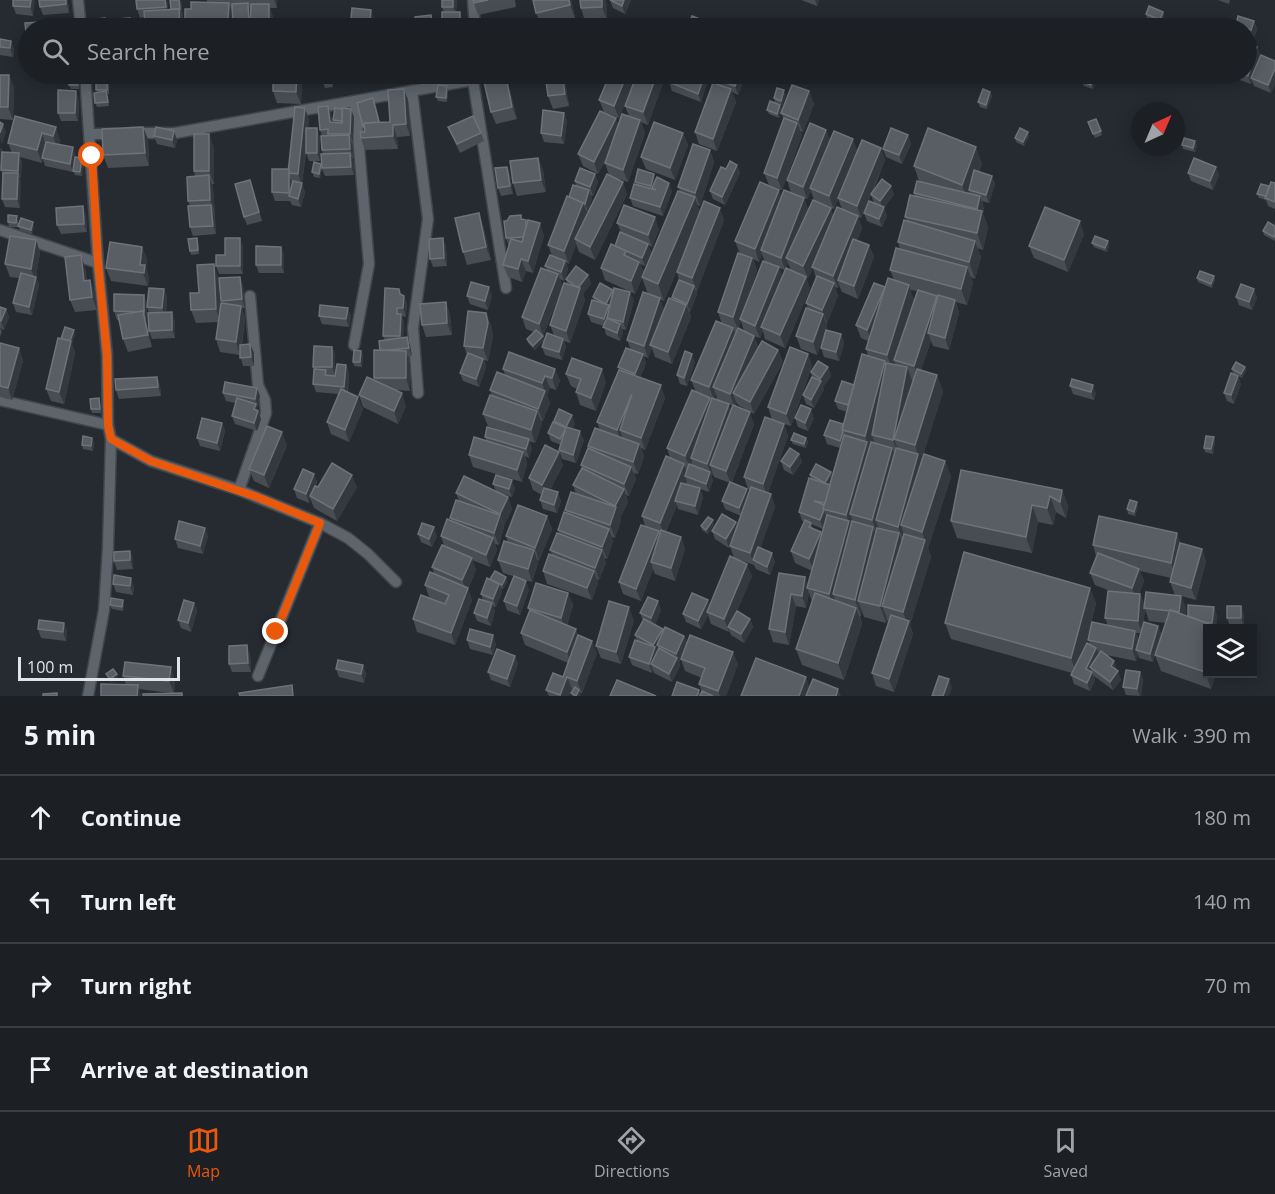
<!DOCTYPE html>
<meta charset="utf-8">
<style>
body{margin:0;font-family:"Open Sans",sans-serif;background:#292d32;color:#f1f3f6}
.controls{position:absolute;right:18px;bottom:18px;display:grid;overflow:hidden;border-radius:0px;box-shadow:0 3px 15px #0003}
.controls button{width:54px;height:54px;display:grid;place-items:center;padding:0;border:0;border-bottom:2px solid #3a3e42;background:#1c2025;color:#f1f3f6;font:30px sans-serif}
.compass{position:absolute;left:1131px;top:102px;width:54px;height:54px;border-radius:50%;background:#1c2025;box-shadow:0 3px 15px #0003;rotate:44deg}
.scale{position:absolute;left:18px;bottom:15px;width:162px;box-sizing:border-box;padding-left:6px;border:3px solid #e0e3e8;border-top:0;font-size:16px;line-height:21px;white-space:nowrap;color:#e0e3e8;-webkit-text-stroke:4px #262b31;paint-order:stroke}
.stop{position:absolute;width:18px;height:18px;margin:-14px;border:4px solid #ea580c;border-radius:50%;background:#fff}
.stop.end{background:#ea580c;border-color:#fff;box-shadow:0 2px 6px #0008}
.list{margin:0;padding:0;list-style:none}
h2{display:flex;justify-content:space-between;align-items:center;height:78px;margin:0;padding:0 24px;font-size:26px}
h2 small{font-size:20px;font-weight:400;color:#a0a3a7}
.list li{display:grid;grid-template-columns:39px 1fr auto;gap:18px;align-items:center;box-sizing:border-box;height:84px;padding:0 24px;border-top:2px solid #3a3e42}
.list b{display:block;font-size:22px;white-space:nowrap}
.list em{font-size:20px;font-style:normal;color:#a0a3a7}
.icon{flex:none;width:33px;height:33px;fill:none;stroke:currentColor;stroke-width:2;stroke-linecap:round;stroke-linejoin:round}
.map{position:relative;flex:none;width:1275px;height:696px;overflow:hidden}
.search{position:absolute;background:#1c2025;box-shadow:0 3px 15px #0003;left:18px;right:18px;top:18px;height:66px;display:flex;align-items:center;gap:15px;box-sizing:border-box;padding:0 21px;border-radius:33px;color:#a0a3a7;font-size:22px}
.sheet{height:414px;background:#1c2025}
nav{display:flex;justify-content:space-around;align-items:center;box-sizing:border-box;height:84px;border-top:2px solid #3a3e42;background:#1c2025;font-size:16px;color:#a0a3a7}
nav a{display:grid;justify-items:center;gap:3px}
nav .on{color:#ea580c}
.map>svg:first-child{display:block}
</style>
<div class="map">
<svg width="1275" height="696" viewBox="0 0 1275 696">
<rect width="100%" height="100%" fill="#262b31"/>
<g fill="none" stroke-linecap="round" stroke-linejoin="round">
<defs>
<g id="minor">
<polyline points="78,0 81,28"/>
<polyline points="473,0 475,28"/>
<polyline points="473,80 506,288"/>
<polyline points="412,91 428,219 413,328 418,393"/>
<polyline points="131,133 175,133 473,80 474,74"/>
<polyline points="90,134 115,134"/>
<polyline points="0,230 98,263 85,74"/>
<polyline points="354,345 369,264 355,101"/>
<polyline points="0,400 108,425"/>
<polyline points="111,439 151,461 239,490 320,523 348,538 368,554 396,582"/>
<polyline points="239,490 266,413 265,400 258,385 250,296"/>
<polyline points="258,676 320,523"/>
<polyline points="88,696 104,610 108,548 111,439 108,425 107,355 98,263"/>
</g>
</defs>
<!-- minor casing -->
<use href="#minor" stroke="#41464b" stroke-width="13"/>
<!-- minor -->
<use href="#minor" stroke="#5e646b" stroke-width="10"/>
</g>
<!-- wall -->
<g fill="#484d54" fill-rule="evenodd">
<polygon points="13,0 34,0 33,16 16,14 13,6"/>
<polygon points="136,0 167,0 168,9 171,9 181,0 184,28 145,28 144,17 140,18 137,9"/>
<polygon points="207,0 277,0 277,8 270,8 273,17 273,28 235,28 233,23 233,28 189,28 185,20 191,9 207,3"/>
<polygon points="457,0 456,12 463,20 463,28 442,28 444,12 442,7"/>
<polygon points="473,0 515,0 516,7 478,15"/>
<polygon points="533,0 571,0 575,18 541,25 536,13"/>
<polygon points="580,0 606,0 607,20 585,21 581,8"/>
<polygon points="610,0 631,0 625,14 613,8"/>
<polygon points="801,0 819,0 817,6"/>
<polygon points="1218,0 1230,0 1229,4"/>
<polygon points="68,2 69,13 43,15 40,7"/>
<polygon points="1163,12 1164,16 1161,24 1147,19 1146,14"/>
<polygon points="1254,21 1257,29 1254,38 1246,36 1246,28 1237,28 1236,25"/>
<polygon points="434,23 434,26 441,28 417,28 416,26"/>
<polygon points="0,39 11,41 14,50 13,57 0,55"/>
<polygon points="1257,47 1260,56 1271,93 1254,86 1252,81 1251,84 1237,79 1235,74 1246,74"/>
<polygon points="77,74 79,89 71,89 69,85"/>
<polygon points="302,74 301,104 277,103 273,91"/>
<polygon points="330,74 333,87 325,88 322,80"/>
<polygon points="333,74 349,74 349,76 335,79"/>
<polygon points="545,74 564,74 569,106 553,109 548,96"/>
<polygon points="610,74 666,74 648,125 641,122 645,133 628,182 612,177 627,194 595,260 579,252 576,244 569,264 566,262 568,269 564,281 560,279 563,287 567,284 566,279 588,275 591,284 583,294 585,300 570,343 564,341 566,347 562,360 545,355 542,347 554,335 550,325 562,288 543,336 542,336 544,340 535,350 528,343 527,339 534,332 526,329 522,317 547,270 545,266 552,256 548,245 569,197 576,186 575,181 595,174 598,182 593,196 591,195 592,199 588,212 586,211 587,214 609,175 605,163 608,156 598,174 583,166 578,154 629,116 625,106 635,78 619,118 604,112 599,100"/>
<polygon points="672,74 710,74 701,102 672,91 669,82"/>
<polygon points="720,74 746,74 738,95 732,92 736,102 717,151 699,144 695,132 719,85 717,80"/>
<polygon points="0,75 14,87 13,120 0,119"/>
<polygon points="1096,78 1093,89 1084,86 1082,82"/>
<polygon points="109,84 109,94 107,94 109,106 97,107 95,103 97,93 96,90"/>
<polygon points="447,86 448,91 447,102 438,101 436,97"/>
<polygon points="510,90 517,119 496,124 491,112"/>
<polygon points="809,91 814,104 803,132 800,131 802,135 782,190 769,185 764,173 784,120 781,113"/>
<polygon points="990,92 992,96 987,109 980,107 978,102"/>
<polygon points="786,95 782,105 775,102 774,98"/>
<polygon points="79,99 78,121 61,121 58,113"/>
<polygon points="408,101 410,136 397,137 398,149 365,150 361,138 365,131 363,127 376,107 380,122 390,122"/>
<polygon points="780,105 782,109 779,118 769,114 767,110"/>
<polygon points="328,106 331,115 332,122 334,122 333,120 354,117 353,142 352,142 353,158 352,158 353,161 354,175 325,176 322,169 320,178 314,177 312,172 321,164 322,167 323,154 322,150 322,136 320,130"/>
<polygon points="305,108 309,120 308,128 320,137 320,161 309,161 306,152 302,184 305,192 301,207 292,205 290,201 275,201 272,192 289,169"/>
<polygon points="564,113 567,121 564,144 544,142 541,133"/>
<polygon points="15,116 60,140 59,144 76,156 76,158 84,163 82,176 75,175 73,171 73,172 45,166 43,159 42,163 20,157 22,162 20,180 20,208 5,207 2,199 3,176 1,170 1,167 0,170 3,152 12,153 8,143"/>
<polygon points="1096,119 1102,135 1095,138 1088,122"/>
<polygon points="448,127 481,133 484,141 460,153"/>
<path d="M826,130L830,141L857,150L881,148L885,160L872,194H894L884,208L887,216L882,227L867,221L864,213L876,204L874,203L871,195L861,218L858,217L862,228L857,241L869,245L874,257L858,299L842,292L839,285L838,288L835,287L838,296L827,323L826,322L827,326L826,330L841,334L844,343L839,361L824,357L821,348L825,332L817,355L801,349L796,336L808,309L806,303L816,279L813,268L808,278L806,277L810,289L785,348L765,339L763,331L760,338L754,336L758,346L778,350L783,362L754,414L738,405L736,402L735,406L754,424L732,482L749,494L750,490L748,489L744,477L772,420L768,407L808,354L812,366L791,426L784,424L788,436L768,493L771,494L775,507L760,548L775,562L770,575L756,569L754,565L740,560L752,576L737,611L750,619L753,627L744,643L731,635L729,630V632L711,624L708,615L701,629L686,622L683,614L710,605L734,558L730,546L729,548L715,539L712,531L736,522L737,525L741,516L725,509L722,501L730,483L714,477L713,474L711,476L713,480L709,492L700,489L703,497L698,515L678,509L677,505L666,532L681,537L685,549L675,581L655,574L653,569L641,601L623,594L619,582L645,526L642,516L670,458L667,448L696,392L691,380L722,324L718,312L740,254L735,241L781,196L791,193L787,180ZM811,191L814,200L806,216L808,210L804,198L807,199ZM838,199L842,209L833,216L831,208L817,202L834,209ZM762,254L765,262L746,304L757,270L753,259L759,262ZM788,263L791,270L783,277L779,268L785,270ZM741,321L744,331L738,329ZM716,394L717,399L733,406L731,410L729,404L714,399Z"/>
<polygon points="1028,132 1029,136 1024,146 1016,142 1015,138"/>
<polygon points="683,133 688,145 675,180 646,169 641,157"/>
<polygon points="908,135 911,144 902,164 886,157 883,149"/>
<polygon points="154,136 177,140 175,148 157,144"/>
<polygon points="148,139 149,166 108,168 103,155"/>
<polygon points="1182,145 1197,145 1195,152 1183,149"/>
<polygon points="214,147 214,184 212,184 213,188 216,234 193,236 190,227 190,206 188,201 195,176 194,171"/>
<path d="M710,150L714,162L700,206L697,205L700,212L724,220L697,291L696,290L697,294L690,312L689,311L691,317L672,364L655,357L652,348L648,358L643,356L646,363L640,378L665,398L645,450L641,448L644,456L638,474L634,473L636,479L629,496L626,495L628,502L620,518L621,520L615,538L611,537L613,541L607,559L604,558L606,563L599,580L597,579L598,583L592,600L547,584L543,571L552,555L550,550L559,533L558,530L567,513L565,510L576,494L573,485L582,468L581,465L589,449L588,446L600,430L597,422L619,370L618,367L631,350L627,340L648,294L642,278L635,294L605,280L601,268L615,246L621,232L617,223L659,229L652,247L648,245L651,252L645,266L640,264L644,273L680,191L678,187ZM686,249L677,272L679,280L672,297V299L664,310L660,299L664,301Z"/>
<polygon points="538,158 543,170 546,192 517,196 513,183"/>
<path d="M982,163L979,172L992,176L995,184L989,203L982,201L984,209L983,214L988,227L983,250L977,248L981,257L975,279L971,277L973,283L967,305L956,302L959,313L949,350L933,346L931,341L921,370L937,375L943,392L921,461H945L951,477L928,548L931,557L910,625L913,634L894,692L876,686L872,673L888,622L887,619L886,623L864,617L862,611L861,616H860L862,624L844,680L802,665L796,649L812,601L809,593L806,608L796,606L789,645L773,642L769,629L779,573L805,577L808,585L812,571L795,563L791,551L804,521H802L799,512L811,479L810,475L831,472L832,476L840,448L827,444L824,435L843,424L847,412L838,409L835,401L854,385L868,356L866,349L868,341L861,338L856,325L885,287L894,280L890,270L900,249L898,242L907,221L905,217L914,196V193L919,181L914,166ZM910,290L917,291L914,300ZM811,524L823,529L822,534L813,528Z"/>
<polygon points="737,165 740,173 725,205 713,199 710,191 726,169"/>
<polygon points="507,167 510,175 513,194 501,196 498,188"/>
<polygon points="1188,173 1219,175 1213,190 1191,181"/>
<polygon points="656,178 672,191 663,216 633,206 630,198 636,184 635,182"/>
<polygon points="1275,183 1275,209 1268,206 1266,200 1259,198 1257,194"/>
<polygon points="253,189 262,221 247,225 244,217"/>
<polygon points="86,215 87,232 61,234 57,225"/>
<polygon points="522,219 526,220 527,224 544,235 533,273 526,271 522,282 508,277 503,265 509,247 506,238"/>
<polygon points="18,220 18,227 9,227 8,222"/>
<polygon points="483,225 491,260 467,265 463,252"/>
<polygon points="18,226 34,227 32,234 20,230"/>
<polygon points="1275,226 1275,241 1264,235 1263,231"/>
<polygon points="1084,234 1068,272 1034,258 1029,246"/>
<polygon points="443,238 446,247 447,266 433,267 430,259"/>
<polygon points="36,240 40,252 36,277 39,285 32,315 16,312 13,303 19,278 10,277 5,264"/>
<polygon points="1108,241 1109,246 1107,252 1094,247 1092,243"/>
<polygon points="198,243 199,254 191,255 190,251"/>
<polygon points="142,247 147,259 146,267 149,278 148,286 111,281 106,268"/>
<polygon points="243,247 243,274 219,274 216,266"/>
<polygon points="281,247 284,255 284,273 259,273 256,265"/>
<polygon points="85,268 87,280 95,292 97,310 75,312 70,300"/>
<polygon points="218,276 220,311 222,303 221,301 243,285 245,308 242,308 245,318 242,345 250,344 254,353 254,366 243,366 240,355 220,352 216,339 218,322 196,323 191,310"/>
<polygon points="1214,276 1215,280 1212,288 1198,282 1197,278"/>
<polygon points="164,289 167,297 166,313 175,321 175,338 152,339 149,331 149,313 147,307 146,321 152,347 128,352 123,339 119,320 117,320 114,311 147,303"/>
<polygon points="401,295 407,304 406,317 402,316 404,322 403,338 410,345 412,356 408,357 410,363 410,391 395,390 406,406 398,424 363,407 359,395 375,381 374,378 380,351 385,340 383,336"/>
<polygon points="492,295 488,310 470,304 467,296"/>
<polygon points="593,297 634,300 626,330 622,329 623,333 620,341 606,335 604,326 591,322 588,314 594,301"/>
<polygon points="1236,297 1257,297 1252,310 1239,305"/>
<polygon points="446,302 450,315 452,335 426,337 422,325"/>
<polygon points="0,307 6,309 9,317 4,330 0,328 2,331 0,337"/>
<polygon points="319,316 351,316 349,327 322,324"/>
<polygon points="491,325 493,336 488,361 484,360 486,367 479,387 463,381 460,373 467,355 464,346"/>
<polygon points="75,334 72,344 75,353 64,404 51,401 46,389 61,339"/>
<polygon points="0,343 19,348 23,361 12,400 0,397"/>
<polygon points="332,347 335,355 335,375 328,375 335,376 346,365 349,373 348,392 363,409 349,442 331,434 327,422 338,394 316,392 313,384 314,369 313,367"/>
<polygon points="361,351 363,355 362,367 354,366 353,362"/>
<polygon points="695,362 687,386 680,384 677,375"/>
<polygon points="828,367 831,376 823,387 824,389 814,408 806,404 803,395 812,377 811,372"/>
<polygon points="1245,367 1246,371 1242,378 1233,373 1232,369"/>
<polygon points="503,369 555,369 560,381 556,390 550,388 547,395 550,403 543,421 541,420 542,424 535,443 529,441 532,448 529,458 525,456 527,464 522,482 473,467 469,455 486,440 485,437 511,434 488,426 483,414 492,396 490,390 505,375"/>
<polygon points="566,374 606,382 596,411 580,405 576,392 577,389 571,386"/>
<polygon points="1238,376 1241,384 1234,404 1227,401 1224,393"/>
<polygon points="157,377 160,385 161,396 119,399 116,390"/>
<polygon points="1070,386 1096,393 1094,400 1073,394"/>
<polygon points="223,393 260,396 258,407 256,407 261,419 257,431 235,424 232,416 236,403 226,401"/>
<polygon points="100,403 101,413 92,413 91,409"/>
<polygon points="795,418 814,418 808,431 798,427"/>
<polygon points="554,421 575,424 572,429 584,440 576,463 562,459 559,450 561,445 551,441 548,433 554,422"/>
<polygon points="222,423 225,431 220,451 200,446 197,438"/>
<polygon points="806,438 808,442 806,448 793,444 791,440"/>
<polygon points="94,442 93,451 83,449 82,445"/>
<polygon points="1215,442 1213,454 1205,452 1204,448"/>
<polygon points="287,445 269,488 254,481 249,469"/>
<polygon points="799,454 802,462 793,475 784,470 781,461"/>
<polygon points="563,465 550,490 561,501 557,513 543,509 540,500 542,495 533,490 529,478"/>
<polygon points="314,474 317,482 316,486 318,487 357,487 337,521 314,508 310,498 309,503 297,498 294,489"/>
<polygon points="493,484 515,488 512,497 503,494 508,497 512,509 504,526 504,527 499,545 495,544 497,550 490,567 472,560 476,570 468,589 472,600 455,645 417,632 413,619 443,603 429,597 425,585 434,573 432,567 444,546 441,536 452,521 450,518 459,501 456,493 496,491"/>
<polygon points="1062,490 1068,506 1066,518 1056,512 1053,525 1038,522 1032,553 957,538 951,521"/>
<polygon points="1138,506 1135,516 1128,514 1127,509"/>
<polygon points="547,516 552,529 539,561 537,560 538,563 532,582 503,573 498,560 508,543 506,536"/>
<polygon points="714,524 708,534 702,530 701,526"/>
<polygon points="205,528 208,536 203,554 178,548 175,539"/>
<polygon points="418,534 437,536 432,547 421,542"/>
<path d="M1181,543L1202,549L1206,561L1196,600L1181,596L1186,608L1185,616H1188L1217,615L1216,626L1208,674H1216L1211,689L1161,671L1155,655L1153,662L1139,658L1138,654L1136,661L1106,655L1117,669V671L1121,680L1113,690L1094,676L1095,680L1090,691L1074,684L1071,675L1072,673L951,639L945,623L1090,588L1096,604L1083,653L1090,644L1088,640L1108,626L1105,618L1113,592L1095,585L1090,573L1096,556L1093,545ZM1140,571L1171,578L1170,582L1175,595L1145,606L1140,594H1139L1144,581ZM1145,609L1149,621L1166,623L1156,651L1161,634L1158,626L1143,625ZM1136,633H1141L1139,640Z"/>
<polygon points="130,551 133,559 133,569 117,570 114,561"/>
<polygon points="491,580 507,582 503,589 501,588 502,592 496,607 493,606 495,611 491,626 477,621 474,613 483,600 481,594"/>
<polygon points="113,584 134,586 133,595 116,592"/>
<polygon points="529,590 520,615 507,610 504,601"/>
<polygon points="568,593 573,605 567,626 576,629 578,636 597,653 582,693 580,693 581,694 580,696 572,696 571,693 573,690 572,689 569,696 549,696 546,690 563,677 568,663 525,645 521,633 529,611 528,608"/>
<polygon points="194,603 197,611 191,632 181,628 178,620"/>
<polygon points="124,604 123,611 112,609 110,605"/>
<polygon points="1241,606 1244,615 1244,627 1230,626 1227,618"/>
<polygon points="661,610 655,625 663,631 684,636 687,643 738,664 726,696 672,696 699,690 700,694 702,692 699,684 702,678 685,671 681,659 679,662 680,666 672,682 654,673 653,670 652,673 632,665 629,657 637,641 635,635 643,621 640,613"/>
<polygon points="634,620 621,664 601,658 596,646"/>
<polygon points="64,623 67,632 66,641 41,638 38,629"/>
<polygon points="467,640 496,644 493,655 470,649"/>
<polygon points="250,654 251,672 232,672 229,664"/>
<polygon points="515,656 518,664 510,687 491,680 488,672"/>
<polygon points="363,665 366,674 364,683 339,677 336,669"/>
<polygon points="1140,672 1143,680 1141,696 1126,695 1123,687"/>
<polygon points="123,676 175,680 174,693 182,693 183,696 143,696 170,693 139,689 141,696 126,685"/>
</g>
<!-- shaded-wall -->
<g fill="#34393f">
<polygon points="31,0 34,0 35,1 33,16 30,7"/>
<polygon points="66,0 68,0 68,2 69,13"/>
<polygon points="165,0 167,0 169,15 166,7"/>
<polygon points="179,0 181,0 183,18 180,9"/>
<polygon points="274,0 277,0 277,8"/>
<polygon points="453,0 457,0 456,15 453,7"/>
<polygon points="569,0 571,0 575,18 570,5"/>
<polygon points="602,0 606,0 607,20 602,7"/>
<polygon points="624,0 631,0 625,14 622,6"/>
<polygon points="815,0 819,0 817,6"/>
<polygon points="229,3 233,15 233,28 231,28 228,20"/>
<polygon points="248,3 251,12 252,28 249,22"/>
<polygon points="269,4 273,17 273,28 269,28"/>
<polygon points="179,9 184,21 184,28 182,28 180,24"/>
<polygon points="371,10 374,18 373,28 369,28"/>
<polygon points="460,12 463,20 463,28 460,28"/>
<polygon points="1163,12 1164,16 1161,24 1160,20"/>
<polygon points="1254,21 1257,29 1254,38 1251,30"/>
<polygon points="11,41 14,50 13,57 10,48"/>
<polygon points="1257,47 1260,56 1251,78 1252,81 1251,84 1248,76"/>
<polygon points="1275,69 1275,85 1271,93 1268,85"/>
<polygon points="297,74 302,74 301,104 296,92"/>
<polygon points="562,74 564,74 569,106 565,94"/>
<polygon points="627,74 637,74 619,118 614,106"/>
<polygon points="657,74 666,74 648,125 643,112"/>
<polygon points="705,74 710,74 701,102 698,94"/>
<polygon points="740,74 746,74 738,95 735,86"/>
<polygon points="1094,74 1096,78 1093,89 1091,85"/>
<polygon points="9,75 14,87 13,120 8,107"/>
<polygon points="506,77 510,90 517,119 512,107"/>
<polygon points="447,86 448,91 447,102 446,98"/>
<polygon points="404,89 408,101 410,136 406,124"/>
<polygon points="731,89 736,102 717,151 713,139"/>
<polygon points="784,90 786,95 782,105 781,101"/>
<polygon points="76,91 79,99 78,121 75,113"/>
<polygon points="809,91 814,104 803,132 798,120"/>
<polygon points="990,92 992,96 987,109 986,105"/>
<polygon points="780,105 782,109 779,118 777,114"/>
<polygon points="328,106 331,115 333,131 330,122"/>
<polygon points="305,108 309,120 302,184 305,192 301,207 298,199 302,185 298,174"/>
<polygon points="351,109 354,117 353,142 350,134"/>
<polygon points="564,113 567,121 564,144 561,136"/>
<polygon points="616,118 620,131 598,174 594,162"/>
<polygon points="640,120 645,133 628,182 623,170"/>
<polygon points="797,123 802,135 782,190 777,178"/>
<polygon points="3,124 6,132 2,145 0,139 0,133"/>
<polygon points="393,125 397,137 398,149 393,136"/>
<polygon points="56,127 60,140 58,149 53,136"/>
<polygon points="143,127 148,139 149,166 145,153"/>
<polygon points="317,128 320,137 320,161 317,153"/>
<polygon points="826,130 831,142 810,188 811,191 807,199 803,187"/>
<polygon points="174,131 177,140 175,148 172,140"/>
<polygon points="1028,132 1029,136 1024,146 1023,142"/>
<polygon points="42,133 46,146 42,163 37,150"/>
<polygon points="683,133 688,145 675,180 670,168"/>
<polygon points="209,134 214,147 214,184 209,171"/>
<polygon points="349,135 352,144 353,158 350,149"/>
<polygon points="908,135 911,144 902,164 899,155"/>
<polygon points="853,139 858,152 834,209 829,196"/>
<polygon points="1195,141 1197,145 1195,152 1193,148"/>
<polygon points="1,146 4,154 0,170 0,149"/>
<polygon points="73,147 76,156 73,172 70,164"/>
<polygon points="976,147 982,163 972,191 969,190 970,195 968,201 962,185"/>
<polygon points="881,148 885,160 861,218 857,206"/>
<polygon points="710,150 714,162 700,206 695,193"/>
<polygon points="19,153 22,162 21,180 18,171"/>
<polygon points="350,153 353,161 354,175 351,167"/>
<polygon points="82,158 84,163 82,176 80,172"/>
<polygon points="538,158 543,170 546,192 541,180"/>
<polygon points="321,164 322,168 320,178 319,174"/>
<polygon points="737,165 740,173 725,205 722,197"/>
<polygon points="507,167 510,175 513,194 510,186"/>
<polygon points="1216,167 1219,175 1213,190 1210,181"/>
<polygon points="18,173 21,181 20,208 17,199"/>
<polygon points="595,174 598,182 593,196 590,187"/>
<polygon points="654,174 657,182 652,188 654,195 651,186"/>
<polygon points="209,175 213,188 215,212 210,200"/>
<polygon points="289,175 292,183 291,197 289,193"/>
<polygon points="992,176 995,184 989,203 986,195"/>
<polygon points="623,182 627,194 595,260 590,247"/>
<polygon points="669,183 672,191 663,216 660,207"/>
<polygon points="891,186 894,194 884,208 887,216 882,227 879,219 883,209 880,201"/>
<polygon points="589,190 592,199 588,212 585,204"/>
<polygon points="779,190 784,202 761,250 762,254 759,262 755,249"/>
<polygon points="980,196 984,209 983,214 988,227 983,250 977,233 980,218 977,209"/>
<polygon points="695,197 700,214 664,301 658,284"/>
<polygon points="804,198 808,210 789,259 786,258 788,263 785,270 781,258"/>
<polygon points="583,203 588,215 575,239 576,244 569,264 564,251"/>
<polygon points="211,205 214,213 216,234 213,226"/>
<polygon points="83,206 86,215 87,232 84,224"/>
<polygon points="720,208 724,220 697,291 692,278"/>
<polygon points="831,208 835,220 808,278 803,266"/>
<polygon points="479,213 483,225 491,260 486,247"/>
<polygon points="858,216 862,228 841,281 838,280 839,285 838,288 833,276"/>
<polygon points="655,217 659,229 652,247 648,235"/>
<polygon points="1080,221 1084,234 1068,272 1064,260"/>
<polygon points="33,222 34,227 32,234 31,230"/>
<polygon points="540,223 544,235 533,273 528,261"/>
<polygon points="240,238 243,247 243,274 240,266"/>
<polygon points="443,238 446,247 447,266 444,258"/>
<polygon points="36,240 40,252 36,277 39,285 32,315 29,307 35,280 31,269"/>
<polygon points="975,241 981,257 975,279 969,262"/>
<polygon points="1108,241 1109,246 1107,252 1105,248"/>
<polygon points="648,244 651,252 645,266 642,258"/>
<polygon points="869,245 874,257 858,299 854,286"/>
<polygon points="142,247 147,259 146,267 149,278 148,286 140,265"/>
<polygon points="281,247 284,255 284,273 281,265"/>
<polygon points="81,255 85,268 88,293 84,281"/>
<polygon points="752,258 757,270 741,320 740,319 741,321 738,330 733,317"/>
<polygon points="521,259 526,271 522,282 518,269"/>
<polygon points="565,261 568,269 564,281 561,272"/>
<polygon points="639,262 644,274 635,294 631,281"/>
<polygon points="214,264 218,276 220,322 216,309"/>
<polygon points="779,267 784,280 761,327 763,331 760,338 755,326"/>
<polygon points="967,267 973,283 967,305 961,289"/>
<polygon points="558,274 563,287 543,336 539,324"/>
<polygon points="588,275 591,284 583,294 585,300 570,343 566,331 578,288"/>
<polygon points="1214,276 1215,280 1212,288 1211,284"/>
<polygon points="240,277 243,285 245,308 242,299"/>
<polygon points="806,277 810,289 785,348 780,335"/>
<polygon points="90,280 95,292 97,310 92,297"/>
<polygon points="834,283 838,296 827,323 822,310"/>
<polygon points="909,285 914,301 894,360 895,363 893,372 887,355"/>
<polygon points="694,286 697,294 690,312 687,304"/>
<polygon points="489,287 492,295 488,310 485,301"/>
<polygon points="885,287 872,342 867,330"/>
<polygon points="164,289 167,297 165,317 162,308"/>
<polygon points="1254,289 1257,297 1252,310 1249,302"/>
<polygon points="613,290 607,328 604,319 608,308 606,304"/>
<polygon points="630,292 634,300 626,330 623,322"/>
<polygon points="144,295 147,303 147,321 144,312"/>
<polygon points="404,296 407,304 406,317 403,308"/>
<polygon points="937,296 942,309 928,333 931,341 918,379 914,366"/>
<polygon points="660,298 664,310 650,345 652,348 648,358 644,346"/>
<polygon points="955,300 959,313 949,350 945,338"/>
<polygon points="446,302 450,315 452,335 447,323"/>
<polygon points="686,305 691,317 672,364 668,352"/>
<polygon points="241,306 245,318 240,355 236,342"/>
<polygon points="348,308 351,316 349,327 346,319"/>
<polygon points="6,309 9,317 4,330 1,321"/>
<polygon points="143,311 147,323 152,347 148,335"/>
<polygon points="172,312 175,321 175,338 172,330"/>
<polygon points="486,313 491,325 493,336 488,361 483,348"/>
<polygon points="401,314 404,322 403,345 400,336"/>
<polygon points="823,314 827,326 817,355 813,342"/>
<polygon points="620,324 623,333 620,341 617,333"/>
<polygon points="733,328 738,341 713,387 716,394 714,400 709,387"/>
<polygon points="74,330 75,334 72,344 75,353 64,404 59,392 70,342"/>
<polygon points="841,334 844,343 839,361 836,352"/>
<polygon points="543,336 544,340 535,350 533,346"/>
<polygon points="754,336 759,348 733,393 736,402 734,406 730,394"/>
<polygon points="407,337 410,345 412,356 409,348"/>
<polygon points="563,339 566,347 562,360 559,352"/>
<polygon points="250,344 254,353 254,366 251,357"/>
<polygon points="332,347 335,355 335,375 332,367"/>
<polygon points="19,348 23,361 12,400 8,388"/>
<polygon points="778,350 783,362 754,414 750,402"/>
<polygon points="361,351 363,355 362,367 360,362"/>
<polygon points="406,351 410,363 410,391 406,378"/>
<polygon points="643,354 646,363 638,382 635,374"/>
<polygon points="692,354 695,362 687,386 684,378"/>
<polygon points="808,354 812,366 791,426 786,414"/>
<polygon points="483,359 486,367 479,387 476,379"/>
<polygon points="885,361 891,377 872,435 874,441 871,452 850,514 854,524 833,594 837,604 835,610 829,594 849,522 846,515 867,442 865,436"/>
<polygon points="346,365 349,373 347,395 344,387"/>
<polygon points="828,367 831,376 823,387 820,379"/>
<polygon points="907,367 913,383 894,439 899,452 899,456 893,440"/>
<polygon points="1245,367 1246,371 1242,378 1241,374"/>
<polygon points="555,369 560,381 556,390 552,378"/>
<polygon points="602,369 606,382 596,411 591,398"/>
<polygon points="937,375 943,392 901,525 905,538 904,543 898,527 918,455 915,445"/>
<polygon points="545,376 550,388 547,395 550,403 543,421 538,409 545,391 542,383"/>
<polygon points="1238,376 1241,384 1234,404 1231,395"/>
<polygon points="157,377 160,385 161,396 158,387"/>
<polygon points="821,381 824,389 814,408 811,400"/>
<polygon points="661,385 665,398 645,450 641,438"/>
<polygon points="1093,385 1096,393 1094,400 1091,392"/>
<polygon points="257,388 260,396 258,407 255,399"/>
<polygon points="402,393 406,406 398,424 394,411"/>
<polygon points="632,394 620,430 623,439 622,443 617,430"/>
<polygon points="358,397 363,409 349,442 345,430"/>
<polygon points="710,398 715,410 691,458 692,462 690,468 685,456"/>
<polygon points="256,404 261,419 257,431 254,423 254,409"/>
<polygon points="729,404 734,417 710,465 713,474 712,476 707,464"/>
<polygon points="811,409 814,418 808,431 805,423"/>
<polygon points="537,411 542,424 535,443 531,430"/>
<polygon points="750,412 754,424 731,484 726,471"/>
<polygon points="572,415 575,424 569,435 566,427"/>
<polygon points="222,423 225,431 220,451 217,443"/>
<polygon points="784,424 788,436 767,496 763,484"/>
<polygon points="580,431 584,440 576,463 573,455"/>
<polygon points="282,432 287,445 269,488 264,475"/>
<polygon points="843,432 846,440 843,449 840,441"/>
<polygon points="1214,437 1215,442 1213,454 1211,449"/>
<polygon points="92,438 94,442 93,451 91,446"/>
<polygon points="806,438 808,442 806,448 804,444"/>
<polygon points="529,439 532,448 529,458 526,449"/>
<polygon points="639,444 644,456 638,474 633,462"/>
<polygon points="892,448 898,464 876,520 879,530 878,536 872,520"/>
<polygon points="523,452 527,464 522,482 517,470"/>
<polygon points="559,452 563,465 547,497 542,485"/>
<polygon points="799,454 802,462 793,475 790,467"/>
<polygon points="945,461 951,477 928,548 922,532"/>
<polygon points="684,464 688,476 685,476 687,481 678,501 675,501 677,505 664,536 660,523"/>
<polygon points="631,467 636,479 629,496 624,484"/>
<polygon points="710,472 713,480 709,492 706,484"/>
<polygon points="831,472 834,481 828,510 825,483"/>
<polygon points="314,474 317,482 311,497 310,496 310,498 309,503 306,494"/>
<polygon points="352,475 357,487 337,521 333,509"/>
<polygon points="512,480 515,488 512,497 509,489"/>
<polygon points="700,488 703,497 698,515 695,506"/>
<polygon points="624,489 628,502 620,518 621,520 615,538 610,525 615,506"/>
<polygon points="747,489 750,498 742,517 739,508"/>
<polygon points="1062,490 1068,506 1066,518 1060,502"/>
<polygon points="558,492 561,501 557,513 554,505"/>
<polygon points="771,494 775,507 756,562 753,560 754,565 750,553"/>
<polygon points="1050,496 1056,512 1053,525 1047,508"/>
<polygon points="508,497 512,509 504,526 500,514"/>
<polygon points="1137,502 1138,506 1135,516 1134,512"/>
<polygon points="1032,505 1038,522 1032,553 1026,537"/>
<polygon points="824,510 827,519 823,529 820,520"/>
<polygon points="500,515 504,527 499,545 494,533"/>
<polygon points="547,516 552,529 539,561 535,548"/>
<polygon points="713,520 714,524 708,534 706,530"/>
<polygon points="736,522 739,531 729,548 726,539"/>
<polygon points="434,527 437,536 432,547 429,539"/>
<polygon points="873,527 879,543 858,601 862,611 861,616 855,600"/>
<polygon points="205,528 208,536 203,554 200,546"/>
<polygon points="609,529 613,541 607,559 602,547"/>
<polygon points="659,531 663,544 651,562 653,569 641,601 636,589"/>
<polygon points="821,532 826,545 814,571 809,559"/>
<polygon points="899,533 905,550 882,606 887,618 886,623 880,606"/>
<polygon points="1177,533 1183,549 1177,579 1171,563"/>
<polygon points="681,537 685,549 675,581 671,568"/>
<polygon points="493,538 497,550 490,567 486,555"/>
<polygon points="925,540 931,557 910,625 913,634 894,692 889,679 908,625 903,612"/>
<polygon points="1202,549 1206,561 1196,600 1191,588"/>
<polygon points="534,550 538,563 532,582 528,569"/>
<polygon points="602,550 606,563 599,580 595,568"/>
<polygon points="130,551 133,559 133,569 130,560"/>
<polygon points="772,553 775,562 770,575 767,567"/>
<polygon points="472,558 476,570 468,589 472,600 455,645 451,633 467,592 462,580"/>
<polygon points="747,564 752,576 730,628 728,627 729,630 729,632 724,619"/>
<polygon points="1139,569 1144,581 1136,600 1132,588"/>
<polygon points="594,571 598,583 592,600 587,588"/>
<polygon points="506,577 507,582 503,589 502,585"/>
<polygon points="805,577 809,589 807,588 809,593 806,608 802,596"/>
<polygon points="131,578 134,586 133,595 130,586"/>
<polygon points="526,581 529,590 520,615 517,606"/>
<polygon points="499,584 502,592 496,607 493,599"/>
<polygon points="1090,588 1096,604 1077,674 1071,658"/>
<polygon points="568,593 573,605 566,630 561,618"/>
<polygon points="791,594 796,606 789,645 785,632"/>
<polygon points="1140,594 1145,607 1142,633 1138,621"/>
<polygon points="1181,596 1186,608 1184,625 1179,612"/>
<polygon points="123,600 124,604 123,611 122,607"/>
<polygon points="708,600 711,609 707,612 708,615 701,629 698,621"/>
<polygon points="658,601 661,610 654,627 651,618"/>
<polygon points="194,603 197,611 191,632 188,623"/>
<polygon points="492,603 495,611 491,626 487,618"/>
<polygon points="1241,606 1244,615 1244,627 1241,618"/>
<polygon points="629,607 634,620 621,664 616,652"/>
<polygon points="1214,607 1217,615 1216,628 1214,628 1212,623"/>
<polygon points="856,608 862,624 844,680 838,663"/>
<polygon points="750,619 753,627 744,643 741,634"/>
<polygon points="64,623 67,632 66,641 63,632"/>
<polygon points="1158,626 1161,634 1153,662 1150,654"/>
<polygon points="576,629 580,642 571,664 567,652"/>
<polygon points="663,629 666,637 657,645 659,650 651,664 653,670 652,673 649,664 655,648 653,645"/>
<polygon points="1135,631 1140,643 1136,650 1138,654 1136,661 1132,649"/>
<polygon points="493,635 496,644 493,655 490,647"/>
<polygon points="684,636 687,644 679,662 676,654"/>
<polygon points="592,641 597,653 582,693 577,681"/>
<polygon points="247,645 250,654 251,672 248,663"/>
<polygon points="1096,648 1100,656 1090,667 1092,672 1086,669"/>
<polygon points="733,652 738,664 726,696 720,696 718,691"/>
<polygon points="515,656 518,664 510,687 507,679"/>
<polygon points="677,658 680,666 672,682 669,674"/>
<polygon points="1114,661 1117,669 1114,674 1111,666"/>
<polygon points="363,665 366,674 364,683 361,674"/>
<polygon points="1208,665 1208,674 1216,674 1211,689 1205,672"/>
<polygon points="171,667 175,680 174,693 169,681"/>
<polygon points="1118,671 1121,680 1113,690 1110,682"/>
<polygon points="1092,672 1095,680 1090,691 1087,683"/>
<polygon points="1140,672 1143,680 1141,696 1140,696 1137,689"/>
<polygon points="117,674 118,678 111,683 110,679"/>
<polygon points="567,677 572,689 569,696 561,696"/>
<polygon points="806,677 812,694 811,696 799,696"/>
<polygon points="949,679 952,688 949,696 943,696"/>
<polygon points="138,685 141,696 137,696"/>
<polygon points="838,689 841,696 836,696"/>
<polygon points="579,690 581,694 580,696 576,696"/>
</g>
<!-- building -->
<g fill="#595d64" stroke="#6e7279" stroke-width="1.5">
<polygon points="13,0 31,0 30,7 13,6"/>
<polygon points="39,0 66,0 66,4 40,7"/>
<polygon points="136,0 165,0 166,7 137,9"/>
<polygon points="170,0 179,0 180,9 171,9"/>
<rect x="442" y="0" width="11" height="7"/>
<polygon points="473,0 488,0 474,3"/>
<polygon points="533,0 569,0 570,5 536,13"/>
<polygon points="580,0 602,0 602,7 581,8"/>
<polygon points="610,0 624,0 622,6"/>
<polygon points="191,2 229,3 228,20 185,20 185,9 191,9"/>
<polygon points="248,3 249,22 233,23 232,4"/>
<polygon points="251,4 269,4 269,28 250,28"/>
<polygon points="1149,6 1163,12 1160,20 1146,14"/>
<polygon points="352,8 371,10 369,28 350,28"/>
<polygon points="179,9 180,24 145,27 144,11"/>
<rect x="442" y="12" width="18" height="16"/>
<polygon points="431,15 432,23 416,26 415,17"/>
<polygon points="692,16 723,28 687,28"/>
<polygon points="1238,16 1254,21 1251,30 1236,25"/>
<polygon points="105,18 106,28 89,28 88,20"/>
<polygon points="130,18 130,28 106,28 106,20"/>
<polygon points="40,22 40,28 28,28 28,33 26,33 25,23"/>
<polygon points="630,23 644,28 628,28"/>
<polygon points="440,26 440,28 430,28 430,27"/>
<polygon points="0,39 11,41 10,48 0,47"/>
<polygon points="1246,44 1257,47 1248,76 1242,74 1246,74"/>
<polygon points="1261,55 1275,61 1275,69 1268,85 1251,78"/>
<polygon points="68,74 77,74 78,85 69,85"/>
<polygon points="273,74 297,74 296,92 273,91"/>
<polygon points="321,74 329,74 330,78 322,80"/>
<polygon points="545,74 562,74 565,94 548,96"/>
<polygon points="610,74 627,74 614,106 599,100"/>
<polygon points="637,74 657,74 643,112 625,106"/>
<polygon points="672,74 705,74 698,94 669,82"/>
<polygon points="720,74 740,74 735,86 717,80"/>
<polygon points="1084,74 1094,74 1091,85 1082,82"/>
<polygon points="0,75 9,75 8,107 0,107"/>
<polygon points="506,77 512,107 491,112 484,82"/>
<rect x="96" y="80" width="11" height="10"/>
<polygon points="713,83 731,89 713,139 695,132"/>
<polygon points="438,85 447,86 446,98 436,97"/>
<polygon points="792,85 809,91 798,120 781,113"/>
<polygon points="777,88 784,90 781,101 774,98"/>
<polygon points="404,89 406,124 393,125 393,136 361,138 360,132 365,132 364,123 390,122 388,90"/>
<polygon points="983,89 990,92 986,105 978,102"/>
<polygon points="58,90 76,91 75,113 58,113"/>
<polygon points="106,91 108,102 95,103 94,93"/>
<polygon points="373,98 379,122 364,123 364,127 363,127 357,103"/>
<polygon points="770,101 780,105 777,114 767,110"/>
<polygon points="328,106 330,122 342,123 342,108 351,109 350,134 328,134 328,129 320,130 318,107"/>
<polygon points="295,107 305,108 298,174 288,173"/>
<polygon points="335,108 342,109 342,121 333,120"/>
<polygon points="543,110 564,113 561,136 541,133"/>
<polygon points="600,111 616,118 594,162 578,154"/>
<polygon points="622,114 640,120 623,170 605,163"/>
<polygon points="15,116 56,127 53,136 42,133 37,150 8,143"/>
<polygon points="473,116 481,133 457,144 448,127"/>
<polygon points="784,118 797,123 777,178 764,173"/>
<polygon points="1096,119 1101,131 1093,134 1088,122"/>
<polygon points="0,122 3,124 0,133"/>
<polygon points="654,122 683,133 670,168 641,157"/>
<polygon points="810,123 826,130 803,187 787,180"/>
<polygon points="143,127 145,153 103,155 102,129"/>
<polygon points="156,127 174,131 172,140 154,136"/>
<rect x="306" y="128" width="11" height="25"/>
<polygon points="891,128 908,135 899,155 883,149"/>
<polygon points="928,128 976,147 962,185 914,166"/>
<polygon points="1020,128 1028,132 1023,142 1015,138"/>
<polygon points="834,131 853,139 829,196 810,188"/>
<rect x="194" y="134" width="15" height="37"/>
<polygon points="349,135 350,149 322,150 321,136"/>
<polygon points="1184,138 1195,141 1193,148 1182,145"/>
<polygon points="862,140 881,148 857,206 838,198"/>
<polygon points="46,142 73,147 70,164 42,158"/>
<polygon points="693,144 710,150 695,193 678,187"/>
<polygon points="2,152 19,153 18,171 1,170"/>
<polygon points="350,153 351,167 322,168 321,154"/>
<polygon points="75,157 82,158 80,172 73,171"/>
<polygon points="538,158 541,180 513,183 510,161"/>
<polygon points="1194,158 1216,167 1210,181 1188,173"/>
<polygon points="730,161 737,165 722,197 710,191 721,167 726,169"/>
<polygon points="314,162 321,164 319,174 312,172"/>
<polygon points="507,167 510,186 498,188 495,168"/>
<polygon points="580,168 595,174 590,187 575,181"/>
<polygon points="272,169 289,169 289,193 272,192"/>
<polygon points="638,169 654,174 651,186 635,182"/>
<polygon points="974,170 992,176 986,195 969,190"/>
<polygon points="3,173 18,173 17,199 2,199"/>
<polygon points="607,174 623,182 590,247 575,239"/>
<polygon points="209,175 210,200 188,201 187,177"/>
<polygon points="657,177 669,183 660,207 630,198 634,184 656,190 652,188"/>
<polygon points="882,179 891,186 880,201 871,194"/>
<polygon points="250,180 259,212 244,217 235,184"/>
<polygon points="293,181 302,183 298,199 289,196"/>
<polygon points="917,181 980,196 977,209 914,193"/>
<polygon points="760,182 779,190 755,249 735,241"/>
<polygon points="1271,182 1275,183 1275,202 1265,198"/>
<polygon points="1261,184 1269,186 1266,196 1257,194"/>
<polygon points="573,185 589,190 585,204 569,197"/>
<polygon points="784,190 804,198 781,258 761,250"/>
<polygon points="678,191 695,197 658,284 642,277"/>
<polygon points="910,195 982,211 977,233 905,217"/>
<polygon points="567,196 583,203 564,251 548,245"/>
<polygon points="813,200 831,208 803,266 786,258"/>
<polygon points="704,201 720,208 692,278 677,272"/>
<polygon points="869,201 884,207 879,219 864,213"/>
<polygon points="211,205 213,226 190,227 188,206"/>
<polygon points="624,205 655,217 648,235 617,223"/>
<polygon points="83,206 84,224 57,225 56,208"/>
<polygon points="837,207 858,216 833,276 812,267"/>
<polygon points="1045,207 1080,221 1064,260 1029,246"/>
<polygon points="479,213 486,247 463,252 455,218"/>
<polygon points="8,215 17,216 16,223 8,222"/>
<polygon points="521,215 521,219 526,220 526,228 523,237 506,238 504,221 507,221 510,216"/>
<polygon points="21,218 33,222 31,230 18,226"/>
<polygon points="528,220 540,223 528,261 521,259 518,269 503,265 511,239 522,242"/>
<polygon points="904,220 975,241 969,262 898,242"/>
<polygon points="1268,222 1275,226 1275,234 1274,237 1263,231"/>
<polygon points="620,232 648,244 642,258 615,246"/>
<polygon points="10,236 36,240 31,269 5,264"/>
<polygon points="1095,236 1108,241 1105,248 1092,243"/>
<polygon points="197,238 198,250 190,251 188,239"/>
<polygon points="225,238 240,238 240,266 216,266 216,255 225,255"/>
<polygon points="443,238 444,258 430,259 429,239"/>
<polygon points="853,239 869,245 854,286 838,280"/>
<polygon points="110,242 142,247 140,265 145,265 144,273 106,268"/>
<polygon points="611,244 626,251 624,255 639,262 631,281 601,268"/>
<polygon points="256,246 281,247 281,265 256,265"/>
<polygon points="896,248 967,267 961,289 890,270"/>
<polygon points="738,253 752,258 733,317 718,312"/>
<polygon points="81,255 84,281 90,280 92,297 70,300 65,257"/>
<polygon points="550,255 565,261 561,272 545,266"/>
<polygon points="763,261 779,267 755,326 740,319"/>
<polygon points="214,264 216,309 191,310 190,293 199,293 197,265"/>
<polygon points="576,266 588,275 579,287 575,286 566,279"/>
<polygon points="541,268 558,274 539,324 522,317"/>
<polygon points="786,268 806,277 780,335 761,327"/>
<polygon points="1200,271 1214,276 1211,284 1197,278"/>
<polygon points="21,273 36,277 29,307 13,303"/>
<polygon points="817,276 834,283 822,310 806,303"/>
<polygon points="240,277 242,299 221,301 219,278"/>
<polygon points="888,278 909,285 887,355 866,349"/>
<polygon points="679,280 694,286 687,304 672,297"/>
<polygon points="471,282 489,287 485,301 467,296"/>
<polygon points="564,283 580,288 566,331 550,325"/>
<polygon points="600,283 613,290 606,304 593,297"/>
<polygon points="874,283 885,287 867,330 856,325"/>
<polygon points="1241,284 1254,289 1249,302 1236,297"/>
<polygon points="149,288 164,289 162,308 147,307"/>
<polygon points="385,288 399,289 400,294 404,296 403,308 397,308 397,314 401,314 400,336 383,336"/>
<polygon points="614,288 630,292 623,322 607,318"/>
<polygon points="918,290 937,296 914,366 894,360"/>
<polygon points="643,292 660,298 644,346 627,340"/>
<polygon points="114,294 144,295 144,312 143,311 136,312 114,311"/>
<polygon points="938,295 955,300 945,338 928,333"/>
<polygon points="669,298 686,305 668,352 650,345"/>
<polygon points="592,300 609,305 604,319 588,314"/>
<polygon points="446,302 447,323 422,325 420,304"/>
<polygon points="221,303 241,306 236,342 216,339"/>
<polygon points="320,305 348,308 346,319 319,316"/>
<polygon points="0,307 6,309 1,321 0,321"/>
<polygon points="806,308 823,314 813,342 796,336"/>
<polygon points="143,311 148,335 123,339 118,315"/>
<polygon points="468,311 486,313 488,323 483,348 464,346"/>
<polygon points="172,312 172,330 149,331 148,313"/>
<polygon points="607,318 620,324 617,333 603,327"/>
<polygon points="716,321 733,328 709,387 691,380"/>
<polygon points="65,327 74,330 70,341 61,339"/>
<polygon points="738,328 754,336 730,394 713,387"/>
<polygon points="536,330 543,336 533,346 527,339"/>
<polygon points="826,330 841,334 836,352 821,348"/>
<polygon points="547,333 563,339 559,352 542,347"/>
<polygon points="407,337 409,348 380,351 379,341"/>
<polygon points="58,338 71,341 59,392 46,389"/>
<polygon points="762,341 778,350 750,402 733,393"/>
<polygon points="0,343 19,348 8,388 0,386"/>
<polygon points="250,344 251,357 240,358 240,345"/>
<polygon points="314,346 332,347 332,367 313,367"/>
<polygon points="790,347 808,354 786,414 768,407"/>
<polygon points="626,348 643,354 635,374 618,367"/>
<polygon points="354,350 361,351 360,362 353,362"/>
<polygon points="374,350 406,351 406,378 374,378"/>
<polygon points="685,351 692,354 684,378 677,375"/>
<polygon points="509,352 555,369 552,378 545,376 542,383 503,369"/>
<polygon points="468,353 483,359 476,379 460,373"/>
<polygon points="862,354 885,361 865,436 842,430"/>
<polygon points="572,358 602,369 591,398 576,392 581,379 566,374"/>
<polygon points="818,361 828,367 820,379 811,372"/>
<polygon points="1236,362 1245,367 1241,374 1232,369"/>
<polygon points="886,363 907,367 893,440 872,435"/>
<polygon points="337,364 346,365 344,387 313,384 314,369 326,370 325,375 335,376"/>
<polygon points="917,369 937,375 915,445 894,439"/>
<polygon points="619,370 661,385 641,438 620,430 632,394 617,430 597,422"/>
<polygon points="497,372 545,391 538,409 490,390"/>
<polygon points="1231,373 1238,376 1231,395 1224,393"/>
<polygon points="157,377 158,387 116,390 115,379"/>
<polygon points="367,377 402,393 394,411 359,395"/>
<polygon points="812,377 821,381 811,400 803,395"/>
<polygon points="1072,379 1093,385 1091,392 1070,386"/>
<polygon points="842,381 854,385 848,405 835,401"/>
<polygon points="225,382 257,388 255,399 223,393"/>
<polygon points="341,389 358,397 345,430 327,422"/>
<polygon points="692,390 710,398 685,456 667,448"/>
<polygon points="490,395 537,411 531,430 483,414"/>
<polygon points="99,398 100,409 91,409 90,399"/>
<polygon points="237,398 256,404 254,409 258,411 254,423 232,416"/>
<polygon points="712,398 729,404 707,464 691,458"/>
<polygon points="733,405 750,412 726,471 710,465"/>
<polygon points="801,405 811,409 805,423 795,418"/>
<polygon points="559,409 572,415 566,427 554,421"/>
<polygon points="765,417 784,424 763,484 744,477"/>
<polygon points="202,418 222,423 217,443 197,438"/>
<polygon points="830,420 843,424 842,430 843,432 840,441 824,435"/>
<polygon points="553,422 566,428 560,439 548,433"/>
<polygon points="267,426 282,432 264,475 249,469"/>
<polygon points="487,427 529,439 526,449 485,437"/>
<polygon points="566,427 580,431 573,455 559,450"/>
<polygon points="595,428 639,444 633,462 588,446"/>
<polygon points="794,433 806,438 804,444 791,440"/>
<polygon points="844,435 867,442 846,515 823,509"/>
<polygon points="83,436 92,438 91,446 82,445"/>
<polygon points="1206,436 1214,437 1211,449 1204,448"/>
<polygon points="474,437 523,452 517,470 469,455"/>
<polygon points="871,442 892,448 872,520 850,514"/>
<polygon points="545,445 559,452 542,485 529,478"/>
<polygon points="588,448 631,467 624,484 581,465"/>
<polygon points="790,448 799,454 790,467 781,461"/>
<polygon points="896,448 918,454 898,527 876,520"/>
<polygon points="924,454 945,461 922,532 901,525"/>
<polygon points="666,456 684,464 660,523 642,516"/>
<polygon points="332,463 352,475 333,509 310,496 315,486 318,487"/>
<polygon points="689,464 710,472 706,484 685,476"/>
<polygon points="816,464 831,472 825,483 810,475"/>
<polygon points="582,468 624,489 615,506 573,485"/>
<polygon points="303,469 314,474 306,494 294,489"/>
<polygon points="961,470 1062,490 1060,502 1050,496 1047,508 1032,505 1026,537 951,521"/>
<polygon points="496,475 512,480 509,489 493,484"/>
<polygon points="464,476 508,497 500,514 456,493"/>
<polygon points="809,478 830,485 825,503 814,501 824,505 823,509 824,510 820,520 799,512"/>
<polygon points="730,482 747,489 739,508 722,501"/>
<polygon points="681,483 700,488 695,506 675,501"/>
<polygon points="751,487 771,494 750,553 730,546"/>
<polygon points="544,488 558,492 554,505 540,500"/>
<polygon points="571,492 616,507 610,525 565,510"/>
<polygon points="456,500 500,515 494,533 450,518"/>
<polygon points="1130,500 1137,502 1134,512 1127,509"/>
<polygon points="518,505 547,516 535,548 506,536"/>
<polygon points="564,512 609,529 602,547 558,530"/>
<polygon points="722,514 736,522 726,539 712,531"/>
<polygon points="827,515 849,521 829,594 807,588"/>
<polygon points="1099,516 1177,533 1171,563 1093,545"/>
<polygon points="708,517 713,520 706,530 701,526"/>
<polygon points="447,519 493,538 486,555 441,536"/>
<polygon points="805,520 811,523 809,527 821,532 809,559 791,551"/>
<polygon points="179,521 205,528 200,546 175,539"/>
<polygon points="852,521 873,527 855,600 833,594"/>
<polygon points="422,523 434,527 429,539 418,534"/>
<polygon points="641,525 659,531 636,589 619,582"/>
<polygon points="877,528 899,533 880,606 858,601"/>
<polygon points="661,530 681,537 671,568 651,562"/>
<polygon points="557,533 602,550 595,568 550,550"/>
<polygon points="904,534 925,540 903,612 882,606"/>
<polygon points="504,541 534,550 528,569 498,560"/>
<polygon points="1180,543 1202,549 1191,588 1170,582"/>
<polygon points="442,545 472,558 462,580 432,567"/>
<polygon points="758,547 772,553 767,567 753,560"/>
<polygon points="130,551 130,560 114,561 114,552"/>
<polygon points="964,552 1090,588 1071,658 945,623"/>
<polygon points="1098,553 1139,569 1132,588 1090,573"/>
<polygon points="549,554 594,571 587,588 543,571"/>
<polygon points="730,556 747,564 724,619 707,612"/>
<polygon points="495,571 506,577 502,585 490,579"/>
<polygon points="430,572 468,588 451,633 413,619 421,595 445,604 449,595 425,585"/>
<polygon points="779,573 805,577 802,596 791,594 785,632 769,629"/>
<polygon points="114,575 131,578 130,586 113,584"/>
<polygon points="514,576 526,581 517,606 504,601"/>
<polygon points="487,578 499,584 493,599 481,594"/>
<polygon points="536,583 568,593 561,618 528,608"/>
<polygon points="1108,591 1140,594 1138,621 1105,618"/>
<polygon points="1146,592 1181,596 1179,612 1170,610 1170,611 1144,608"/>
<polygon points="692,593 708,600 698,621 683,614"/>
<polygon points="815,593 856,608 838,663 796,649"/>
<polygon points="648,597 658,601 651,618 640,613"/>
<polygon points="111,598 123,600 122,607 110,605"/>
<polygon points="479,599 492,603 487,618 474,613"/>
<polygon points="184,600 194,603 188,623 178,620"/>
<polygon points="609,601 629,607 616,652 596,646"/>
<polygon points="1188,605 1214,607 1212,623 1204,622 1188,616"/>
<rect x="1227" y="606" width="14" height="12"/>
<polygon points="530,610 576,629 567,652 521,633"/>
<polygon points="1170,610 1220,628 1208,628 1208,665 1205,672 1155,655"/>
<polygon points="737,611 750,619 741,634 728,627"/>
<polygon points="891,615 909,621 889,679 872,673"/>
<polygon points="644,619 663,629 653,645 635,635"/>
<polygon points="39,620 64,623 63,632 38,629"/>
<polygon points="1092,622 1135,631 1132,649 1088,640"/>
<polygon points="1144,622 1158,626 1150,654 1136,650"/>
<polygon points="665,627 684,636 676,654 657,645"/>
<polygon points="470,629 493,635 490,647 467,640"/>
<polygon points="578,635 592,641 577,681 567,677 560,695 546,690 553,673 563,677"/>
<polygon points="690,635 733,652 718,691 699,684 705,668 681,659"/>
<polygon points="635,640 655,647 649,664 629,657"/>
<polygon points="1087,643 1096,648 1086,669 1092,672 1087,683 1071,675"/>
<polygon points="247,645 248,663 229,664 229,646"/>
<polygon points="659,648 677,658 669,674 651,664"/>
<polygon points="497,649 515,656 507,679 488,672"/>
<polygon points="1101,651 1114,661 1111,666 1118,671 1110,682 1090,667"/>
<polygon points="756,658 806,677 799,696 741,696"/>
<polygon points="338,660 363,665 361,674 336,669"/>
<polygon points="125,662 171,667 169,681 123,676"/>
<polygon points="113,669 117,674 110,679 106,674"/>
<polygon points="1126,670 1140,672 1137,689 1123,687"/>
<polygon points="939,676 949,679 943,696 932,696"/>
<polygon points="813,679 838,689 836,696 806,696"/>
<polygon points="617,680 656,696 610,696"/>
<polygon points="677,682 699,690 697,696 672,696"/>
<polygon points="101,684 138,685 137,696 101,696"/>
<polygon points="292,685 293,696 240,696 239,693"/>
<polygon points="575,687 579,690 576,696 571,693"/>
<polygon points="702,691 713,696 700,696"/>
<polygon points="57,693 57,696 43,696 43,694"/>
<polygon points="182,693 182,696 143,696 143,694"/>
</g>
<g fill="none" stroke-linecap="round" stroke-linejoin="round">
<!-- route -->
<polyline stroke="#ea580c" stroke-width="8" points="92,156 98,263 107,355 108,425 111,439 151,461 257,497 320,523 276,632"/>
</g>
</svg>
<div class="controls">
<button><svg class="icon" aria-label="layers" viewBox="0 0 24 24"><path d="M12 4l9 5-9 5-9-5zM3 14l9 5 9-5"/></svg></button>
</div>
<svg class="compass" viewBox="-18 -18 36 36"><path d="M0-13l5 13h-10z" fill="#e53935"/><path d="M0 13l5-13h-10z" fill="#a0a3a7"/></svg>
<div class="scale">100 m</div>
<div class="stop" style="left:92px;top:156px"></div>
<div class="stop end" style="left:276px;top:632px"></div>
<div class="search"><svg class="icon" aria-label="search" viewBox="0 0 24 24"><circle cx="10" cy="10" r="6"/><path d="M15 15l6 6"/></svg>Search here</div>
</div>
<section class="sheet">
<h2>5 min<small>Walk · 390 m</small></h2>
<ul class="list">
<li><svg class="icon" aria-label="ahead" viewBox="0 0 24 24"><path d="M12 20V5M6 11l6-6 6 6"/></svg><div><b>Continue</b></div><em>180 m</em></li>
<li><svg class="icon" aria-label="left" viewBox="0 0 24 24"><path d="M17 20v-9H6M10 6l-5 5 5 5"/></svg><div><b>Turn left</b></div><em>140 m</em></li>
<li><svg class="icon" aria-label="right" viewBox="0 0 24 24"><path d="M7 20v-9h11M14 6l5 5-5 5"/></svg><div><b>Turn right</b></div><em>70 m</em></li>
<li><svg class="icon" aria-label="arrive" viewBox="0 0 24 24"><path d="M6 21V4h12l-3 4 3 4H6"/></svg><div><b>Arrive at destination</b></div></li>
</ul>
</section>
<nav>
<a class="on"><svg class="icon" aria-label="map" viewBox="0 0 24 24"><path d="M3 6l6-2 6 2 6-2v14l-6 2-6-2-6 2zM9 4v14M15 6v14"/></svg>Map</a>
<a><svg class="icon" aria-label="directions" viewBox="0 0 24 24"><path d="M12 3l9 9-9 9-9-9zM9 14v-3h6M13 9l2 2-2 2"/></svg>Directions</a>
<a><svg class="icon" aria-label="saved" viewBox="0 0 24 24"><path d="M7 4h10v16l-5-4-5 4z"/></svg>Saved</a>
</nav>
